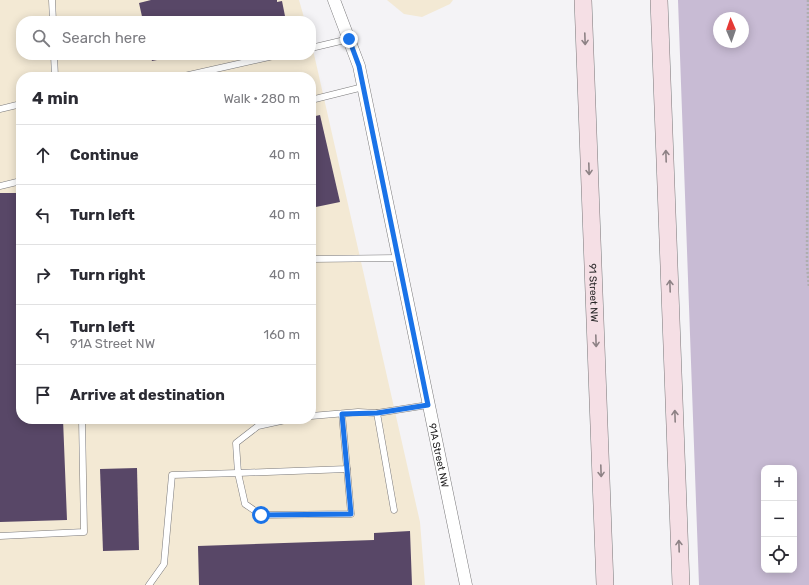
<!DOCTYPE html>
<meta charset="utf-8">
<style>
body{margin:0;font-family:Rubik,sans-serif;background:#f7f7f7;color:#2b2b33}
.controls{position:absolute;right:12px;bottom:12px;display:grid;overflow:hidden;border-radius:8px;box-shadow:0 2px 10px #0003}
.controls button{width:36px;height:36px;display:grid;place-items:center;padding:0;border:0;border-bottom:1px solid #e1e1e2;background:#fff;color:#2b2b33;font:20px sans-serif}
.compass{position:absolute;left:713px;top:12px;width:36px;height:36px;border-radius:50%;background:#fff;box-shadow:0 2px 10px #0003;rotate:358deg}
.stop{position:absolute;width:12px;height:12px;margin:-9px;border:3px solid #1a73e8;border-radius:50%;background:#fff}
.stop.end{background:#1a73e8;border-color:#fff;box-shadow:0 1px 4px #0008}
.list{margin:0;padding:0;list-style:none}
h2{display:flex;justify-content:space-between;align-items:center;height:52px;margin:0;padding:0 16px;font-size:17px}
h2 small{font-size:13px;font-weight:400;color:#7c7c81}
.list li{display:grid;grid-template-columns:26px 1fr auto;gap:12px;align-items:center;box-sizing:border-box;height:60px;padding:0 16px;border-top:1px solid #e1e1e2}
.list b{display:block;font-size:15px;white-space:nowrap}
.list p{margin:0;font-size:13px;white-space:nowrap;color:#7c7c81}
.list em{font-size:13px;font-style:normal;color:#7c7c81}
.icon{flex:none;width:22px;height:22px;fill:none;stroke:currentColor;stroke-width:2;stroke-linecap:round;stroke-linejoin:round}
.map{position:relative;flex:none;width:809px;height:585px;overflow:hidden}
.search{position:absolute;background:#fff;box-shadow:0 2px 10px #0003;left:16px;top:16px;width:300px;height:44px;display:flex;align-items:center;gap:10px;box-sizing:border-box;padding:0 14px;border-radius:16px;color:#7c7c81;font-size:15px}
.panel{position:absolute;background:#fff;box-shadow:0 2px 10px #0003;left:16px;top:72px;width:300px;height:352px;border-radius:16px}
.map>svg:first-child{display:block}
</style>
<div class="map">
<svg width="809" height="585" viewBox="0 0 809 585">
<rect width="100%" height="100%" fill="#f4f3f6"/>
<!-- industrial -->
<g fill="#f3e9d4" fill-rule="evenodd">
<path d="M0,0H299L305,21H21V55H311V41L420,522L425,585H0ZM21,77H311V419H21Z"/>
<polygon points="387,0 453,0 450,4 422,17 404,14"/>
</g>
<!-- green -->
<path fill="#c8bbd4" fill-rule="evenodd" d="M678,0H809V585H699ZM719,18H743V42H719ZM764,468H794V570H764Z"/>
<!-- building -->
<g fill="#584767">
<polygon points="151,0 277,0 277,2 282,1 286,21 143,21 139,3"/>
<polygon points="150,55 177,55 177,56 152,61"/>
<polygon points="320,115 340,202 311,208 311,117"/>
<polygon points="0,193 21,193 21,419 63,419 67,520 0,522"/>
<polygon points="137,468 139,550 103,551 100,469"/>
<polygon points="410,531 412,585 199,585 198,546 374,540 374,533"/>
</g>
<g fill="none" stroke-linecap="round" stroke-linejoin="round">
<defs>
<g id="lane">
<polyline points="52,0 53,21"/>
<polyline points="311,48 349,39"/>
<polyline points="54,55 55,77"/>
<polyline points="180,77 278,55"/>
<polyline points="311,100 363,87"/>
<polyline points="0,109 21,104"/>
<polyline points="0,186 21,181"/>
<polyline points="311,259 398,258"/>
<polyline points="311,416 358,412 377,413"/>
<polyline points="290,419 258,426 236,443 238,473 347,469 342,414"/>
<polyline points="394,510 377,413 428,405"/>
<polyline points="0,536 84,532 82,419"/>
<polyline points="149,585 164,564 172,475 238,473 245,504 261,515 351,514 347,469"/>
</g>
<g id="street">
<path id="s1" d="M334,0L359,66L466,585"/>
</g>
<g id="secondary">
<path id="s2" d="M583,0L605,585"/>
<polyline points="659,0 681,585"/>
</g>
</defs>
<!-- lane casing -->
<use href="#lane" stroke="#79787a" stroke-width="7"/>
<!-- street casing -->
<use href="#street" stroke="#79787a" stroke-width="13"/>
<!-- secondary casing -->
<use href="#secondary" stroke="#79787a" stroke-width="18"/>
<!-- path -->
<polyline stroke="#aeadaf" stroke-width="2.5" stroke-dasharray="2 2" stroke-linecap="butt" points="808,0 807,264 809,288"/>
<!-- lane -->
<use href="#lane" stroke="#fff" stroke-width="6"/>
<!-- street -->
<use href="#street" stroke="#fff" stroke-width="12"/>
<!-- secondary -->
<use href="#secondary" stroke="#f5dfe5" stroke-width="17"/>
</g>
<!-- one-way arrows -->
<defs><path id="oneway-shaft" d="M-6 0H5M1.5-3L5.5 0L1.5 3" fill="none" stroke-width="1.6" stroke-linecap="round" stroke-linejoin="round"/></defs>
<g stroke="#8d8285">
<use href="#oneway-shaft" transform="translate(585 39) rotate(88)"/>
<use href="#oneway-shaft" transform="translate(666 156) rotate(-92)"/>
<use href="#oneway-shaft" transform="translate(589 169) rotate(88)"/>
<use href="#oneway-shaft" transform="translate(670 286) rotate(-92)"/>
<use href="#oneway-shaft" transform="translate(596 341) rotate(88)"/>
<use href="#oneway-shaft" transform="translate(675 416) rotate(-92)"/>
<use href="#oneway-shaft" transform="translate(601 471) rotate(88)"/>
<use href="#oneway-shaft" transform="translate(679 546) rotate(-92)"/>
</g>
<g fill="none" stroke-linecap="round" stroke-linejoin="round">
<!-- route -->
<polyline stroke="#1a73e8" stroke-width="5" points="261,515 351,514 342,414 377,413 428,405 359,66 349,39"/>
</g>
<g text-anchor="middle" stroke-width="4" stroke-linejoin="round" paint-order="stroke">
<!-- street labels -->
<g font-size="10" fill="#252425" stroke="#fff">
<text dy="4" stroke="none"><textPath href="#s2" startOffset="293">91 Street NW</textPath></text>
<text dy="4" stroke="none"><textPath href="#s1" startOffset="468">91A Street NW</textPath></text>
</g>
</g>
</svg>
<div class="controls">
<button>+</button>
<button>−</button>
<button><svg class="icon" aria-label="locate" viewBox="0 0 24 24"><circle cx="12" cy="12" r="6"/><path d="M12 2v4M12 18v4M2 12h4M18 12h4"/></svg></button>
</div>
<svg class="compass" viewBox="-18 -18 36 36"><path d="M0-13l5 13h-10z" fill="#e53935"/><path d="M0 13l5-13h-10z" fill="#7c7c81"/></svg>
<div class="stop" style="left:261px;top:515px"></div>
<div class="stop end" style="left:349px;top:39px"></div>
<div class="search"><svg class="icon" aria-label="search" viewBox="0 0 24 24"><circle cx="10" cy="10" r="6"/><path d="M15 15l6 6"/></svg>Search here</div>
<section class="panel">
<h2>4 min<small>Walk · 280 m</small></h2>
<ul class="list">
<li><svg class="icon" aria-label="ahead" viewBox="0 0 24 24"><path d="M12 20V5M6 11l6-6 6 6"/></svg><div><b>Continue</b></div><em>40 m</em></li>
<li><svg class="icon" aria-label="left" viewBox="0 0 24 24"><path d="M17 20v-9H6M10 6l-5 5 5 5"/></svg><div><b>Turn left</b></div><em>40 m</em></li>
<li><svg class="icon" aria-label="right" viewBox="0 0 24 24"><path d="M7 20v-9h11M14 6l5 5-5 5"/></svg><div><b>Turn right</b></div><em>40 m</em></li>
<li><svg class="icon" aria-label="left" viewBox="0 0 24 24"><path d="M17 20v-9H6M10 6l-5 5 5 5"/></svg><div><b>Turn left</b><p>91A Street NW</p></div><em>160 m</em></li>
<li><svg class="icon" aria-label="arrive" viewBox="0 0 24 24"><path d="M6 21V4h12l-3 4 3 4H6"/></svg><div><b>Arrive at destination</b></div></li>
</ul>
</section>
</div>
